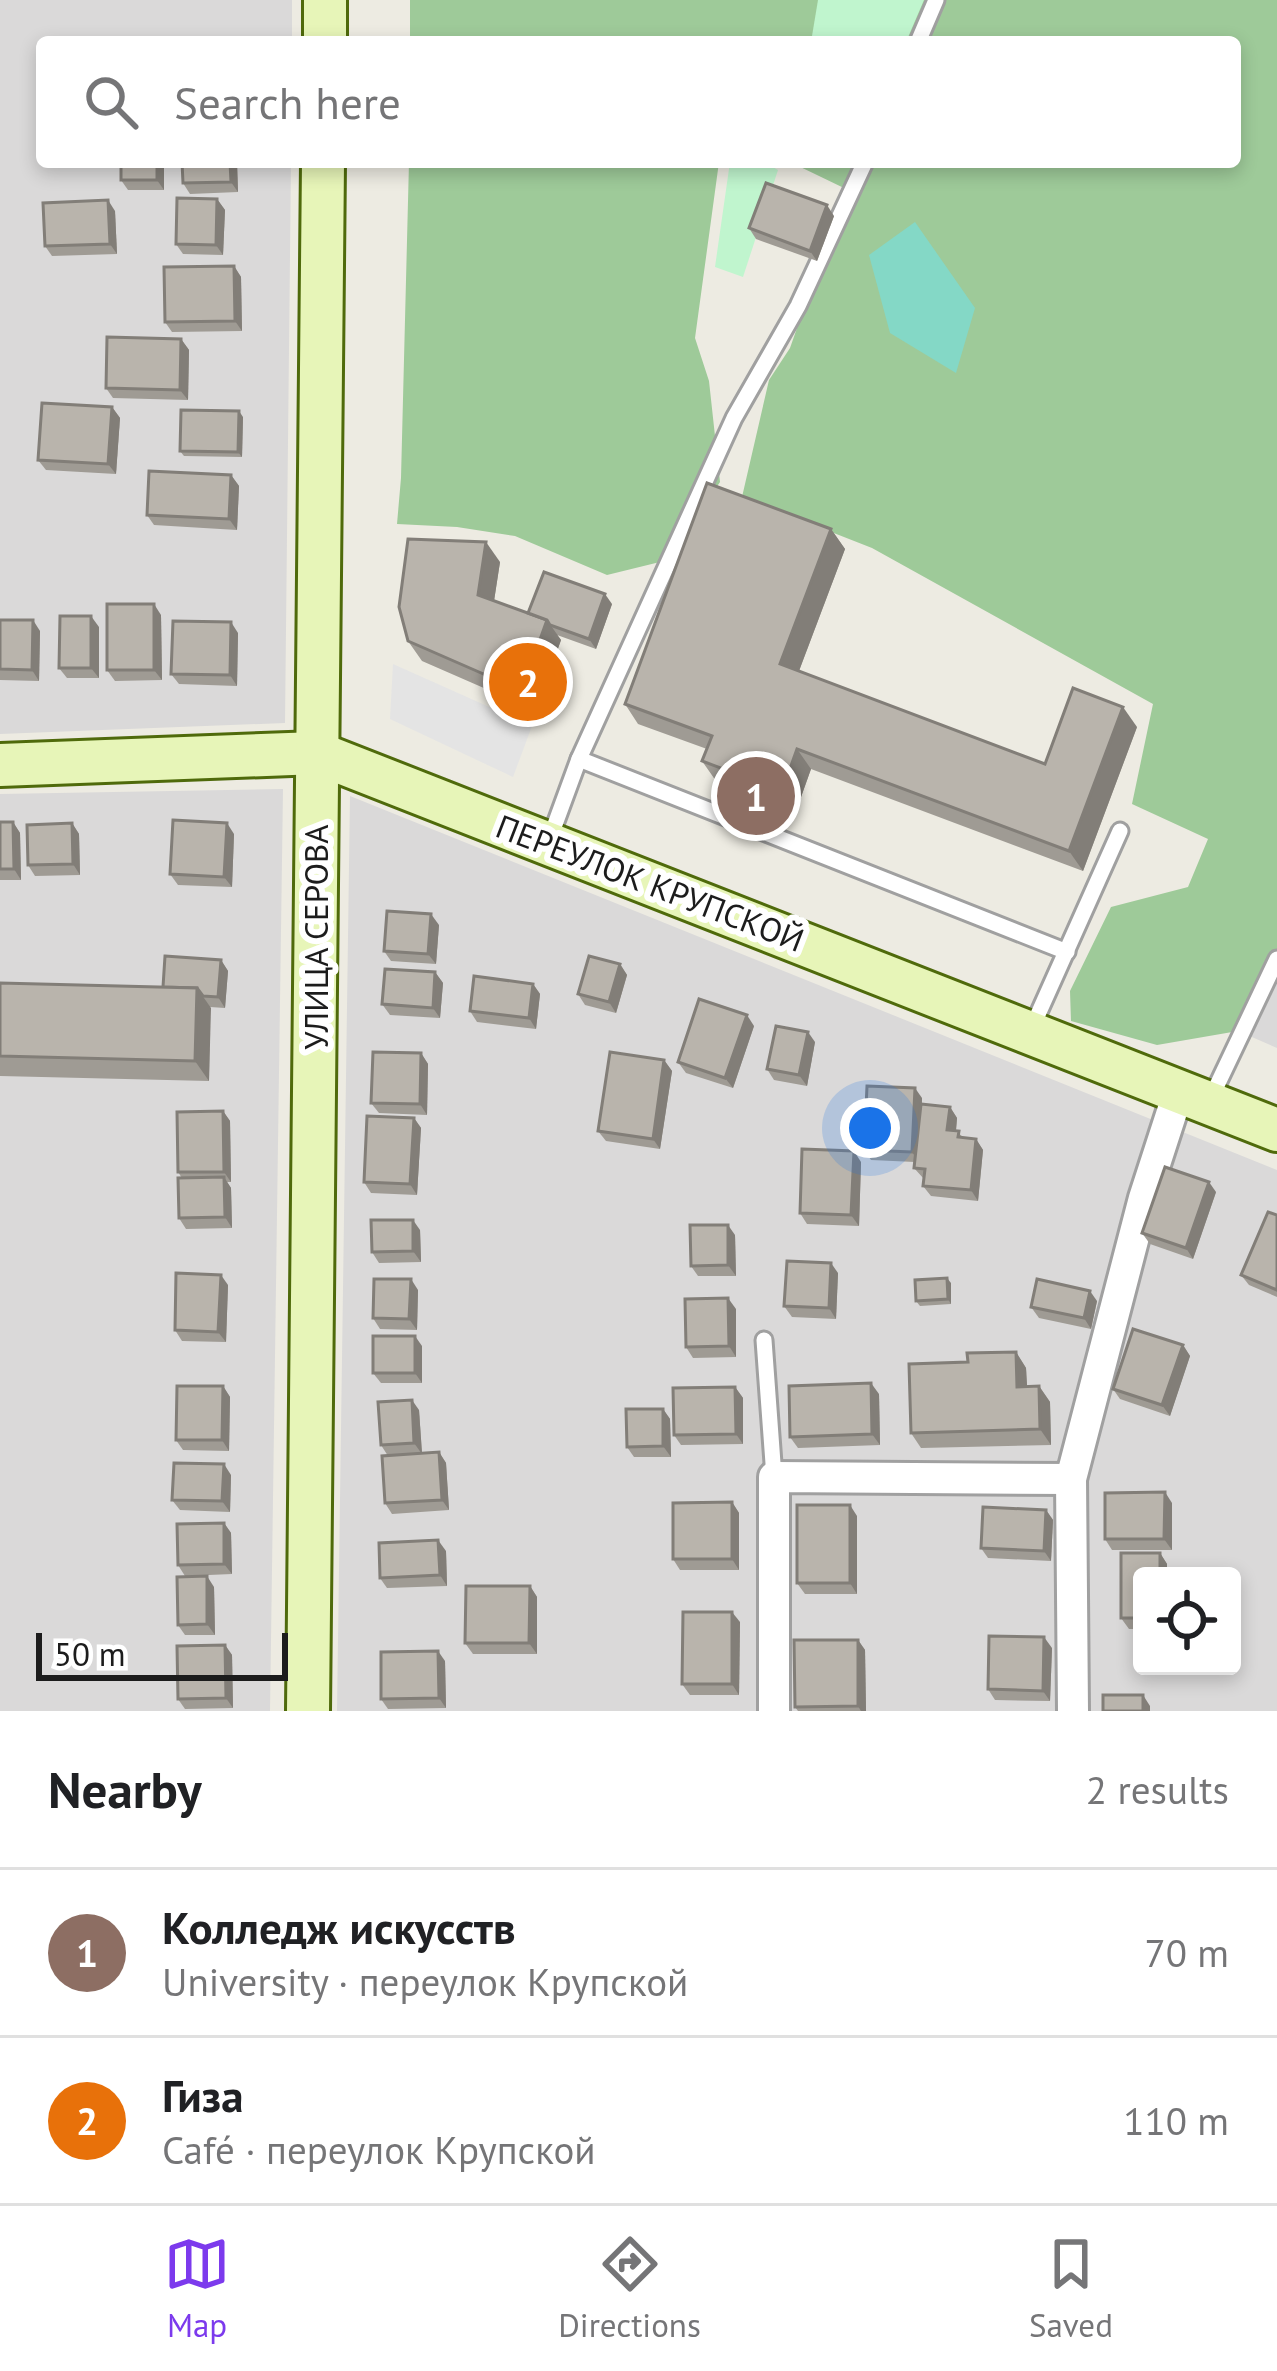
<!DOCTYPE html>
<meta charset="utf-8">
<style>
body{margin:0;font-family:"PT Sans",sans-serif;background:#f2f2f2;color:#202124}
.controls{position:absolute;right:36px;bottom:36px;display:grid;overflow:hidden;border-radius:12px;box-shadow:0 6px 18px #0003}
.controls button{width:108px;height:108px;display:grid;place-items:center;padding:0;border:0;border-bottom:3px solid #e0e0e0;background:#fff;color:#202124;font:60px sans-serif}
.scale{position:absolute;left:36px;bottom:30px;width:252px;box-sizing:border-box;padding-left:12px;border:6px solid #1c1c1c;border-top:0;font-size:33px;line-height:42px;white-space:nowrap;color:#1c1c1c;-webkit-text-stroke:9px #fff;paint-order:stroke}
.you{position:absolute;left:870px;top:1128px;width:42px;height:42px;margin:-30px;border:9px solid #fff;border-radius:50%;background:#1a73e8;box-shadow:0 0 0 18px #1a73e833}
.badge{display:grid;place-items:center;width:78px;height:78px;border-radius:50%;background:#7c3aed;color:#fff;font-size:39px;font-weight:700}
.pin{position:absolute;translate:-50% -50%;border:6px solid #fff;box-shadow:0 3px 12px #0006}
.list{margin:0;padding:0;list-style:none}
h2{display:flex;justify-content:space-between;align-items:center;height:156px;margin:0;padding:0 48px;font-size:51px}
h2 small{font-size:39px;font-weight:400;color:#757577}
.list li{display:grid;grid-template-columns:78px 1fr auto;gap:36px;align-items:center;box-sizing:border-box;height:168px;padding:0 48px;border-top:3px solid #e0e0e0}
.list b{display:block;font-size:45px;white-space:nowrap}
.list p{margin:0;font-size:39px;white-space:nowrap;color:#757577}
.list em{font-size:39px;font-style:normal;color:#757577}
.icon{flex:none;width:66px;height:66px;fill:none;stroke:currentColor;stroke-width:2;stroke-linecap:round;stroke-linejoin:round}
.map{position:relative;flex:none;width:1277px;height:1711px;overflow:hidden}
.search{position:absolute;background:#fff;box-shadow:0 6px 18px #0003;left:36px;right:36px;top:36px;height:132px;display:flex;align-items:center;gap:30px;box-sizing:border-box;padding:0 42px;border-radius:12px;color:#757577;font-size:45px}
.sheet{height:492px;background:#fff}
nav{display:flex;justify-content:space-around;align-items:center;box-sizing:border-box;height:168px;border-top:3px solid #e0e0e0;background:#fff;font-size:33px;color:#757577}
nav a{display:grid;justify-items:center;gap:6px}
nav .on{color:#7c3aed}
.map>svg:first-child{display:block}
</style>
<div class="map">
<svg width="1277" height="1711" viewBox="0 0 1277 1711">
<rect width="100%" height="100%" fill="#edebe2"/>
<!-- residential -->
<g fill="#dad9d9" fill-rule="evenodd">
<polygon points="0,0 292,0 292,42 42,42 42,162 291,162 285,723 0,734"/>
<polygon points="283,789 270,1711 0,1711 0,794"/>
<path d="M350,796L1277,1170V1711H337ZM1142,1576H1232V1666H1142Z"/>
<polygon points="1277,957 1277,1048 1238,1031"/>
</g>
<!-- forest -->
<g fill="#9eca99">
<polygon points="410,0 1277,0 1277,957 1238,1031 1157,1045 1071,1021 1070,991 1111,907 1188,887 1208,839 1132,804 1153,704 872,548 742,497 769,380 790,348 846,189 790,162 1235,162 1235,42 410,42"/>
<polygon points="409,162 719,162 695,338 709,381 720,482 668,560 607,575 515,536 457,527 397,524 401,478"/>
</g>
<!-- park -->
<g fill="#c0f5ce">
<polygon points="818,0 924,0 906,42 811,42"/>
<polygon points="730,162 764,162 778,170 743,277 715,267"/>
</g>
<!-- pitch -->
<polygon fill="#84d8c6" points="915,222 975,308 956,373 890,333 869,255"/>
<!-- parking -->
<polygon fill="#e4e4e4" points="393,664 532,726 513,777 390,719"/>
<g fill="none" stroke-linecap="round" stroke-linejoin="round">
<defs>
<g id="lane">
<polyline points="918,42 936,0"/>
<polyline points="579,759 1067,952"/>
<polyline points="550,838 579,759 734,418 798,306 865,162"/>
<polyline points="1031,1030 1120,831"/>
<polyline points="1210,1100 1277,959"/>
<polyline points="764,1340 774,1477"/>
</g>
<g id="street">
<polyline points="1071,1479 1073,1711"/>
<polyline points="774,1711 774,1477 1071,1479 1144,1198 1179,1090"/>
</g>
<g id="secondary">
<polyline points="325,42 325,0"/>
<polyline points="0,765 317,753 1277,1130"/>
<polyline points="308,1711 323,162"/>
</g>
</defs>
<!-- lane casing -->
<use href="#lane" stroke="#a0a0a0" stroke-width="21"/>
<!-- street casing -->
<use href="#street" stroke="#a0a0a0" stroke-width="36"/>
<!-- secondary casing -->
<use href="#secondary" stroke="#4f6a0b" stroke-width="48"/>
<!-- lane -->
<use href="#lane" stroke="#fff" stroke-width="15"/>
<!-- street -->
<use href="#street" stroke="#fff" stroke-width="30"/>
<!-- secondary -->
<use href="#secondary" stroke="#e7f5b8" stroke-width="42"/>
</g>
<!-- wall -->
<g fill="#9f9b94">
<polygon points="121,162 164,162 164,190 128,190 121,180"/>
<polygon points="237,162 238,192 190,194 183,183"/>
<polygon points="217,199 225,210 223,255 183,254 176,244"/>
<polygon points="115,211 117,254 52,256 45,246"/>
<polygon points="834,216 817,261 756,239 749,228"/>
<polygon points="234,266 241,277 242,331 172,332 165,322"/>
<polygon points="181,339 189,350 188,400 113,398 106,388"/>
<polygon points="112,407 120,418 116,474 46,470 38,460"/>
<polygon points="243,417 242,457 184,456 180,451"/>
<polygon points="231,475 239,486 237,530 154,525 147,515"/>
<polygon points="831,529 845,549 799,671 1045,764 1137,727 1083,871 811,769 796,811 716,781 702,761 707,749 638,724 625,704"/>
<polygon points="500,562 494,601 528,613 612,604 596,649 557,635 561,640 542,693 509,699 422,661 408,641"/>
<polygon points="161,615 162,680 115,681 107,670"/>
<polygon points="0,620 40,631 39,681 0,680"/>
<polygon points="99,627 99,678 67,678 59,668"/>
<polygon points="238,633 237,686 179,684 171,674"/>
<polygon points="0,822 13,822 20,833 21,880 0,880"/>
<polygon points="72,823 79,834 80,875 35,876 28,865"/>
<polygon points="234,834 232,887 178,885 170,874"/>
<polygon points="439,925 436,964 391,961 384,951"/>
<polygon points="221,960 228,971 225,1008 210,1007 209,1081 0,1076 0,983 163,987"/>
<polygon points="620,964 627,975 616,1013 585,1005 578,994"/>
<polygon points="435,972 443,983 440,1018 390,1015 382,1004"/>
<polygon points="533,984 540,994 536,1029 477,1022 470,1011"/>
<polygon points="754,1026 733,1088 686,1073 678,1062"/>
<polygon points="815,1042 807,1086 774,1080 767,1069"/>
<polygon points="421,1053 428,1064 427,1115 379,1113 371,1103"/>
<polygon points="664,1060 672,1071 660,1149 606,1141 598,1131"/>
<polygon points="922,1098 922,1104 950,1107 957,1118 956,1131 964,1138 976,1139 983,1150 978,1201 931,1196 923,1186 924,1179 914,1168 915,1162 871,1160 864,1150"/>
<polygon points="223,1111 230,1121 231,1182 227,1182 231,1188 232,1228 186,1229 179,1218 182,1178 178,1172"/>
<polygon points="414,1118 421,1128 417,1195 371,1193 364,1182"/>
<polygon points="861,1162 859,1226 807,1224 800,1213"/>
<polygon points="1216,1192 1193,1259 1150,1244 1142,1233"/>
<polygon points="1277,1215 1277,1297 1249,1285 1241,1275"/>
<polygon points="420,1230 421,1262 379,1263 372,1252"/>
<polygon points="735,1235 736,1276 698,1276 691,1266"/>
<polygon points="838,1273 836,1319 792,1317 784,1306"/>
<polygon points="951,1283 951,1304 920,1306 916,1301"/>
<polygon points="228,1285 226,1342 182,1341 175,1330"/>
<polygon points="418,1290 417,1330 380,1329 373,1318"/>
<polygon points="1097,1301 1091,1329 1039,1318 1031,1307"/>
<polygon points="736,1309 736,1357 693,1358 686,1347"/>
<polygon points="1183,1345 1190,1356 1170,1416 1120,1399 1113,1389"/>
<polygon points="422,1346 422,1383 381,1383 373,1373"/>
<polygon points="1016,1352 1026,1368 1027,1387 1039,1386 1050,1402 1051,1445 921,1448 911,1433 968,1362"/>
<polygon points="223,1386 230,1397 229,1451 183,1450 176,1440"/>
<polygon points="735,1387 743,1398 743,1444 681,1445 674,1435"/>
<polygon points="879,1394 880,1445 798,1448 790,1437"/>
<polygon points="663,1409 670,1419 671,1457 634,1457 627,1447"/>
<polygon points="419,1410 422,1453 439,1452 446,1463 449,1510 392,1514 385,1503 388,1456 381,1445"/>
<polygon points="231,1475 230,1512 180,1510 172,1500"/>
<polygon points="732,1502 739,1513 739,1570 680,1570 673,1559"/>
<polygon points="1172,1503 1172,1550 1112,1550 1105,1539"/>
<polygon points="1046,1510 1053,1520 1051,1561 988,1558 981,1548"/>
<polygon points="857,1516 857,1594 805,1594 797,1583"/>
<polygon points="224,1523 231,1533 232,1574 185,1576 178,1565"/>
<polygon points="446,1551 447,1586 387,1588 380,1578"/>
<polygon points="1121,1553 1160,1553 1167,1564 1167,1576 1142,1576 1142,1629 1129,1629 1121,1618"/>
<polygon points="530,1586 537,1597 537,1654 473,1654 465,1643"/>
<polygon points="214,1587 215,1635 185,1635 178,1625"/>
<polygon points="740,1622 739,1695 690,1695 682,1684"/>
<polygon points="858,1640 865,1650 866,1711 798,1711 795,1707"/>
<polygon points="225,1645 232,1655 233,1708 185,1709 178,1699"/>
<polygon points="1052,1648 1050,1701 995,1700 988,1689"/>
<polygon points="445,1661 446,1708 388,1709 381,1699"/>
</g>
<!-- shaded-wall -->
<g fill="#827e78">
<polygon points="157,162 164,162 164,190 157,180"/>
<polygon points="230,162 237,162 238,192 231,182"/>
<polygon points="217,199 225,210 223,255 216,245"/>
<polygon points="108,200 115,211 117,254 110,244"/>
<polygon points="827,205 834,216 817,261 810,251"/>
<polygon points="234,266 241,277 242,331 235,321"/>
<polygon points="181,339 189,350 188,400 180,390"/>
<polygon points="112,407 120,418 116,474 108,464"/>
<polygon points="239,411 243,417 242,457 238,452"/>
<polygon points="231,475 239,486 237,530 229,519"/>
<polygon points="831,529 845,549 794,684 780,664"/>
<polygon points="486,542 500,562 492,614 478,595"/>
<polygon points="605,594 612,604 596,649 589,639"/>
<polygon points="154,604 161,615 162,680 154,670"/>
<polygon points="91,616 99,627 99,678 91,668"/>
<polygon points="33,620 40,631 39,681 32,670"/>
<polygon points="547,620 561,640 542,693 528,673"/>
<polygon points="231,622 238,633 237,686 230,675"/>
<polygon points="1123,707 1137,727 1083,871 1069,851"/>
<polygon points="797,749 811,769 796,811 782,791"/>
<polygon points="13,822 20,833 21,880 14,869"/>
<polygon points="72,823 79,834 80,875 73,864"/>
<polygon points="227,823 234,834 232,887 224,877"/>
<polygon points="431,914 439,925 436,964 428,954"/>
<polygon points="221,960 228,971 225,1008 218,997"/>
<polygon points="620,964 627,975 616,1013 609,1002"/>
<polygon points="435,972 443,983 440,1018 433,1008"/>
<polygon points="533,984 540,994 536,1029 529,1018"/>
<polygon points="197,988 211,1008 209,1081 195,1061"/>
<polygon points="747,1015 754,1026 733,1088 725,1078"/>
<polygon points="808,1032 815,1042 807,1086 799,1075"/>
<polygon points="421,1053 428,1064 427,1115 420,1104"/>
<polygon points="664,1060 672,1071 660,1149 653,1139"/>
<polygon points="915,1088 922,1098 919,1162 912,1152"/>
<polygon points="950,1107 957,1118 955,1141 947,1130"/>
<polygon points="223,1111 230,1121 231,1182 224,1172"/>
<polygon points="414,1118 421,1128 417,1195 410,1184"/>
<polygon points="976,1139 983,1150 978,1201 971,1190"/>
<polygon points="854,1151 861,1162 859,1226 851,1215"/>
<polygon points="224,1177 231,1188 232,1228 225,1217"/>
<polygon points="1209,1182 1216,1192 1193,1259 1186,1248"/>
<polygon points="413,1220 420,1230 421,1262 413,1251"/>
<polygon points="728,1225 735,1235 736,1276 728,1265"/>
<polygon points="831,1263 838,1273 836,1319 829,1308"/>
<polygon points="221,1275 228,1285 226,1342 218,1332"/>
<polygon points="947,1278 951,1283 951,1304 948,1299"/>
<polygon points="411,1279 418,1290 417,1330 409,1319"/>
<polygon points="1090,1291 1097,1301 1091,1329 1084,1318"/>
<polygon points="728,1298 736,1309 736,1357 729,1346"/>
<polygon points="415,1336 422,1346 422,1383 415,1373"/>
<polygon points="1183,1345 1190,1356 1170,1416 1162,1405"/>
<polygon points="1016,1352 1026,1368 1028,1403 1017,1387"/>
<polygon points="871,1383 879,1394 880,1445 872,1434"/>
<polygon points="223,1386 230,1397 229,1451 222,1440"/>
<polygon points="1039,1386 1050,1402 1051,1445 1040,1429"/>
<polygon points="735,1387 743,1398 743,1444 736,1434"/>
<polygon points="412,1400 419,1410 422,1454 414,1443"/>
<polygon points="663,1409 670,1419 671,1457 663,1446"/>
<polygon points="439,1452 446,1463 449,1510 442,1500"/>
<polygon points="224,1464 231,1475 230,1512 222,1501"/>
<polygon points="1165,1492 1172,1503 1172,1550 1164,1539"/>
<polygon points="732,1502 739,1513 739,1570 732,1559"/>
<polygon points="850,1505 857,1516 857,1594 850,1583"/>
<polygon points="1046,1510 1053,1520 1051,1561 1044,1551"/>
<polygon points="224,1523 231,1533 232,1574 224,1564"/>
<polygon points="438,1540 446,1551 447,1586 440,1575"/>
<polygon points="1160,1553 1167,1564 1167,1576 1160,1576"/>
<polygon points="207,1576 214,1587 215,1635 207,1624"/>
<polygon points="530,1586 537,1597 537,1654 529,1643"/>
<polygon points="732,1612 740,1622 739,1695 732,1684"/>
<polygon points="1044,1637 1052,1648 1050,1701 1043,1691"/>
<polygon points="858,1640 865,1650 866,1711 861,1711 858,1706"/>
<polygon points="225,1645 232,1655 233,1708 226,1698"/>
<polygon points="438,1651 445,1661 446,1708 439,1698"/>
<polygon points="1143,1695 1150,1706 1150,1711 1143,1711"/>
</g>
<!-- building -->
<g fill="#b9b4ac" stroke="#827e78" stroke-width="3">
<rect x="121" y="162" width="36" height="18"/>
<polygon points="182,162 230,162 231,182 183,183"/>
<polygon points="766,183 827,205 810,251 749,228"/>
<polygon points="177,198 217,199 216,245 176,244"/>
<polygon points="108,200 110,244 45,246 43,203"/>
<polygon points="234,266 235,321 165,322 164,267"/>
<polygon points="107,337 181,339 180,390 106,388"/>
<polygon points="42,403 112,407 108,464 38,460"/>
<polygon points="181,410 239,411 238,452 180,451"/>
<polygon points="149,471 231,475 229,519 147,515"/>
<polygon points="707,483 831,529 780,664 1045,764 1073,688 1123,707 1069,851 797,749 782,791 702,761 712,736 625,704"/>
<polygon points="408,539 486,542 478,595 547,620 528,673 495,679 408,641 399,607"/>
<polygon points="544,572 605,594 589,639 550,625 547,620 528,613"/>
<rect x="107" y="604" width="47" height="66"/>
<polygon points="60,616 91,616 91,668 59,668"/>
<polygon points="0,620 33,620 32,670 0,669"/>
<polygon points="173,621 231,622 230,675 171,674"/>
<polygon points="173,820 227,823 224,877 170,874"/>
<polygon points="0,822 13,822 14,869 0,869"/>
<polygon points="72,823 73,864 28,865 27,825"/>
<polygon points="387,911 431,914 428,954 384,951"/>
<polygon points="165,956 221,960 218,997 203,996 197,988 163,987"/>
<polygon points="589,956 620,964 609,1002 578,994"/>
<polygon points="385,969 435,972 433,1008 382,1004"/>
<polygon points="474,976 533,984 529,1018 470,1011"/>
<polygon points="0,983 197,988 195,1061 0,1056"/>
<polygon points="699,999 747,1015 725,1078 678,1062"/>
<polygon points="776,1026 808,1032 799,1075 767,1069"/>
<polygon points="373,1052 421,1053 420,1104 371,1103"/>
<polygon points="610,1052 664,1060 653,1139 598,1131"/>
<polygon points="867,1086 915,1088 912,1152 864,1150"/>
<polygon points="921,1104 950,1107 947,1130 959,1131 958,1137 976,1139 971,1190 923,1186 925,1169 914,1168"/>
<polygon points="223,1111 224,1172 178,1172 177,1112"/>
<polygon points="367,1116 414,1118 410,1184 364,1182"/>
<polygon points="802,1149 854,1151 851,1215 800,1213"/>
<polygon points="1165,1167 1209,1182 1186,1248 1142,1233"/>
<polygon points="224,1177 225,1217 179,1218 178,1178"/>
<polygon points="1268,1212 1277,1215 1277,1290 1241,1275"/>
<polygon points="371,1220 413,1220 413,1251 372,1252"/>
<polygon points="690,1225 728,1225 728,1265 691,1266"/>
<polygon points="787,1261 831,1263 829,1308 784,1306"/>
<polygon points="176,1273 221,1275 218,1332 175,1330"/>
<polygon points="947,1278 948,1299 916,1301 915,1280"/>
<polygon points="374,1279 411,1279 409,1319 373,1318"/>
<polygon points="1037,1279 1090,1291 1084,1318 1031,1307"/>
<polygon points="728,1298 729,1346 686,1347 685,1299"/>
<polygon points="1133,1329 1183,1345 1162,1405 1113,1389"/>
<rect x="373" y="1336" width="42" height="37"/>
<polygon points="1016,1352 1017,1387 1039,1386 1040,1429 911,1433 909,1364 968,1362 967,1353"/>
<polygon points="871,1383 872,1434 790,1437 789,1386"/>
<polygon points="177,1386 223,1386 222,1440 176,1440"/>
<polygon points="735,1387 736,1434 674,1435 673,1388"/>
<polygon points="412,1400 414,1443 381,1445 378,1402"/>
<polygon points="626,1409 663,1409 663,1446 627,1447"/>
<polygon points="439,1452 442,1500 385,1503 382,1456"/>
<polygon points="174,1463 224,1464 222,1501 172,1500"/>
<polygon points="1165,1492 1164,1539 1105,1539 1105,1493"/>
<polygon points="732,1502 732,1559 673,1559 673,1503"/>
<rect x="797" y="1505" width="53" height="78"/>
<polygon points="983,1507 1046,1510 1044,1551 981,1548"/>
<polygon points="224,1523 224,1564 178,1565 177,1524"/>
<polygon points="438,1540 440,1575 380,1578 379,1543"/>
<polygon points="1121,1553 1160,1553 1160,1576 1142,1576 1142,1618 1121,1618"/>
<polygon points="207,1576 207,1624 178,1625 177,1577"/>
<polygon points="466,1586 530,1586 529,1643 465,1643"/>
<polygon points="683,1612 732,1612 732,1684 682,1684"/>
<polygon points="989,1636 1044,1637 1043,1691 988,1689"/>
<polygon points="794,1640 858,1640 858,1706 795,1707"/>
<polygon points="225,1645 226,1698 178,1699 177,1646"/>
<polygon points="438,1651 439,1698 381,1699 381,1652"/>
<rect x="1103" y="1695" width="40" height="16"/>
</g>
<g text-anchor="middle" stroke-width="12" stroke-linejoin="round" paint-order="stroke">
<!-- street labels -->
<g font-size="33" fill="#1c1c1c" stroke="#fff">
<text transform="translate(650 883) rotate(21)" y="12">ПЕРЕУЛОК КРУПСКОЙ</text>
<text transform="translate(316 937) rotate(-90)" y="12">УЛИЦА СЕРОВА</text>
</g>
</g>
</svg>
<div class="controls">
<button><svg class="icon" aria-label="locate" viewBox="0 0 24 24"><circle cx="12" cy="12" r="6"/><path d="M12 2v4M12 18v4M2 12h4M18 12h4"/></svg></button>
</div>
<div class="scale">50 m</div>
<div class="you"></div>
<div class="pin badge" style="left:756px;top:796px;background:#8d6e63">1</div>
<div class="pin badge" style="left:528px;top:682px;background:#e8710a">2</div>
<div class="search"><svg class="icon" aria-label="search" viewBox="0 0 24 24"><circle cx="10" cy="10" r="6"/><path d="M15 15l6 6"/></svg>Search here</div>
</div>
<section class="sheet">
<h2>Nearby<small>2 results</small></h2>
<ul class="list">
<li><span class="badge" style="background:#8d6e63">1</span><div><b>Колледж искусств</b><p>University · переулок Крупской</p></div><em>70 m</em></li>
<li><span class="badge" style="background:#e8710a">2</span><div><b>Гиза</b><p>Café · переулок Крупской</p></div><em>110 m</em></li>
</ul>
</section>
<nav>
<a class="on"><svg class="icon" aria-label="map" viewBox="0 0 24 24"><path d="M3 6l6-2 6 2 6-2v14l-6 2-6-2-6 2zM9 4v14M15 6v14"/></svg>Map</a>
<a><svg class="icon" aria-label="directions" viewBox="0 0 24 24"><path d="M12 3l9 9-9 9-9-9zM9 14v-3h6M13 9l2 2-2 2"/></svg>Directions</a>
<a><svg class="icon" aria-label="saved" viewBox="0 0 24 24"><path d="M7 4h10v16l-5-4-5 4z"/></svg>Saved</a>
</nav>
